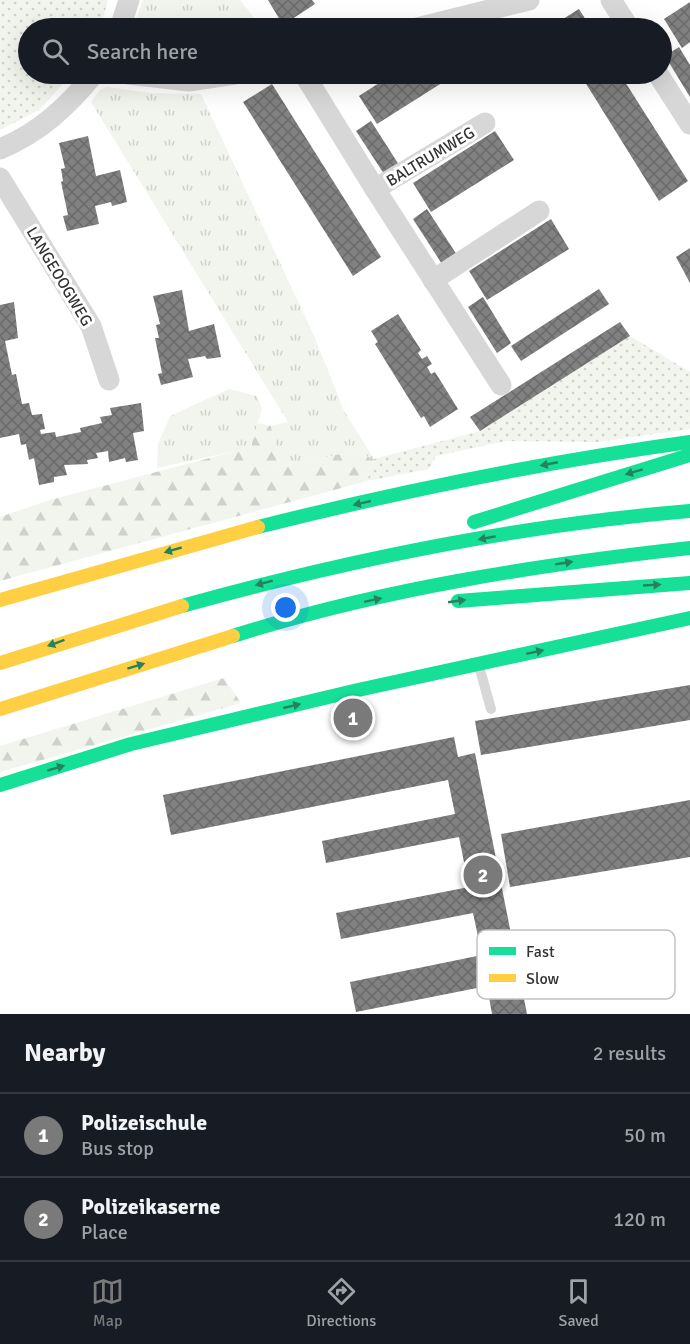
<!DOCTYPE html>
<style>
body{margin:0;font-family:Signika,sans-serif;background:#242831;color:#f1f3f6}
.you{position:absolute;left:286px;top:608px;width:21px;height:21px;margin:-15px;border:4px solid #fff;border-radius:50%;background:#1a73e8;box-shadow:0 0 0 9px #1a73e833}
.badge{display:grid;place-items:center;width:39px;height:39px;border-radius:50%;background:#7a7a7a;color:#fff;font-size:20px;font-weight:700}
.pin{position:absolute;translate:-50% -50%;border:3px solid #fff;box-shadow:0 2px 6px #0006}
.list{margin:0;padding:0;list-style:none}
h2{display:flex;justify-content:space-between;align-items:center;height:78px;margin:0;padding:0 24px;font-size:26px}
h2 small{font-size:20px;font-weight:400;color:#9ea1a6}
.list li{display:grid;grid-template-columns:39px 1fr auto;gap:18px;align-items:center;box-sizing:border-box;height:84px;padding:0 24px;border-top:2px solid #363941}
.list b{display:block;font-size:22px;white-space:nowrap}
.list p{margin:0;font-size:20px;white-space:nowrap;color:#9ea1a6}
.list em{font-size:20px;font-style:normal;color:#9ea1a6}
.icon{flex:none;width:33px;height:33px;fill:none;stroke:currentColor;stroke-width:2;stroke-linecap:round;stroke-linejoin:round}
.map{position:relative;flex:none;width:690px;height:1014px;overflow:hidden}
.search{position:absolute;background:#171b24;box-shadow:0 6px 24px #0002;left:18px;right:18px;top:18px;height:66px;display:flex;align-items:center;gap:15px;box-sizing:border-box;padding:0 21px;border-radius:33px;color:#9ea1a6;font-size:22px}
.sheet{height:246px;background:#171b24}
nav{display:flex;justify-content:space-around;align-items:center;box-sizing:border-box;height:84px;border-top:2px solid #363941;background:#171b24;font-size:16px;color:#9ea1a6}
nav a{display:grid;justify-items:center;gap:3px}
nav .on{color:#7a7a7a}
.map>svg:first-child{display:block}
</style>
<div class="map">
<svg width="690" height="1014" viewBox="0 0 690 1014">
<defs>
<pattern id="grass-dots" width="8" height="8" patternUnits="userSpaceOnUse" patternTransform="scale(1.5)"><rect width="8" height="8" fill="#f1f5ed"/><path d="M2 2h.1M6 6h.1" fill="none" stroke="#cfd2cc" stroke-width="1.8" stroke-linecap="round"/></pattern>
<pattern id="forest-firs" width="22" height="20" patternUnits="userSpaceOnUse" patternTransform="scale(1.5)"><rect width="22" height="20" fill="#f1f5ed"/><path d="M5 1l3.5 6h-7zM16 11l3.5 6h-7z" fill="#cfd2cc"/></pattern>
<pattern id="park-tufts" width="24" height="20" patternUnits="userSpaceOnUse" patternTransform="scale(1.5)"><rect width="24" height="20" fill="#f1f5ed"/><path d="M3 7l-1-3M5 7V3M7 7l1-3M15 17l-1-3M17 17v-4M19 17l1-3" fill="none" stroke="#cfd2cc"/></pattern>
<pattern id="building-cross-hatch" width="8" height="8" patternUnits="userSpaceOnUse" patternTransform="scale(1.5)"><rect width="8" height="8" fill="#818181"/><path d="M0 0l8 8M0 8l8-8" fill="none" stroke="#6a6a6a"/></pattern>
</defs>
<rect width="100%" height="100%" fill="#fff"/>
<!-- grass -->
<g fill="url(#grass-dots)">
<polygon points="0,0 108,0 100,28 28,28 28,74 72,74 39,110 0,130"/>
<polygon points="630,336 690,372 690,429 597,442 506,441 436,456 429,469 367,481 374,459 480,431"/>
</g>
<!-- forest -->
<g fill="url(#forest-firs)">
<polygon points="257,423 271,426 280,467 353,451 374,459 367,481 0,581 0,517 50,500 251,447"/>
<polygon points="224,678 241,703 0,772 0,746"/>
</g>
<!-- park -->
<g fill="url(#park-tufts)">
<polygon points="143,0 240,0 262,28 133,28"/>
<polygon points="107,87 151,93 201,94 315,338 344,411 374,459 353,451 280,467 271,426 288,422 91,102 100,90"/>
<polygon points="229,389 257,396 262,409 250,448 157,468 158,444 170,416"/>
</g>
<!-- building -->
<g fill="url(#building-cross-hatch)">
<polygon points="268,0 312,0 315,4 283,25"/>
<polygon points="690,2 690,42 682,48 664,19"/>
<polygon points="579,9 591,28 551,28 550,27"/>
<polygon points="679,47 690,65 690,97 665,56"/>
<polygon points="393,74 456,74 377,124 359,96"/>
<polygon points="580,74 620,74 688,181 659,201"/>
<polygon points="272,84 381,257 353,276 243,102"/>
<polygon points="371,121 401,168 386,177 356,131"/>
<polygon points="495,131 514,160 431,212 413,183"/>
<polygon points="88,136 96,176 120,170 127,202 112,206 111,202 95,206 99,224 67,231 63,216 68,215 61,182 63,181 61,169 65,168 59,143"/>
<polygon points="427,209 457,255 442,264 413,219"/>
<polygon points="551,219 569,249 487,300 469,271"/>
<polygon points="690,248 690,283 676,257"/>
<polygon points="599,289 609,304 521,361 511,346"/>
<polygon points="182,290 189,331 214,324 221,357 207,359 205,356 188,359 193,377 161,385 158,374 162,373 155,338 159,338 156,325 160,324 153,296"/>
<polygon points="483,297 511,343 497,353 468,307"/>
<polygon points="14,302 18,338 5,341 12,375 16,374 22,404 29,403 32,415 42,414 45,429 40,430 41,434 55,432 56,437 81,432 80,428 102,423 100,417 112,415 110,408 141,403 144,431 133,433 138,460 126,462 125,458 109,462 108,451 96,453 98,458 87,460 88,464 64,465 67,475 54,477 54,482 39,485 34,458 29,460 26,444 21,445 19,434 0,438 0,305"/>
<polygon points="398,314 421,350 418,353 422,359 427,356 432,364 427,367 431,374 435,372 458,409 430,427 424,416 421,418 375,344 378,342 371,331"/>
<polygon points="620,322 630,336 480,431 470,417"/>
<polygon points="690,685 690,720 481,755 475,721"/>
<polygon points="454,737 458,757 475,753 527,1014 492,1014 487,986 356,1012 350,982 482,955 473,913 341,939 336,913 469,887 459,837 326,863 322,841 455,814 448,780 171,835 163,795"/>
<polygon points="690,800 690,857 510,887 501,834"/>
</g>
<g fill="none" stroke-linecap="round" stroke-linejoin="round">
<!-- lane -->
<polyline stroke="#d7d7d7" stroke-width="10" points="479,666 491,709"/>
<!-- street -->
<g stroke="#d7d7d7" stroke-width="21">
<polyline points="611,0 629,28"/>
<polyline points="120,28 129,0"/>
<polyline points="417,28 529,0"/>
<polyline points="128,74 189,81 235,74"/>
<polyline points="304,74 375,189 501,385"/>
<polyline points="658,74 690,124"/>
<path d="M0,149C39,133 68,106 94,74"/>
<polyline points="0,178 91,326 109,380"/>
<polyline points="375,189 485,123"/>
<polyline points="433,280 539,211"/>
</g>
<!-- fast -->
<g stroke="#16e098" stroke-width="14">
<polyline points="474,522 690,455"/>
<path d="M258,527C401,491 544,462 690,442"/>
<polyline points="458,601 690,583"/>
<path d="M182,606C347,560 519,525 690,511"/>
<path d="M233,636C381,589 536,565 690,548"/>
<polyline points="0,785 131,744 358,690 690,618"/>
</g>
<!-- slow -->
<g stroke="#ffcf43" stroke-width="14">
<polyline points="0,600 258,527"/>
<polyline points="0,663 182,606"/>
<polyline points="0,709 233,636"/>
</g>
</g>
<!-- one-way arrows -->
<defs><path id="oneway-solid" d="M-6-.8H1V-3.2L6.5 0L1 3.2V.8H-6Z" transform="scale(1.5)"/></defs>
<g fill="#268160">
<use href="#oneway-solid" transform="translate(549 464) rotate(169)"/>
<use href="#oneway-solid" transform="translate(634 472) rotate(163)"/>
<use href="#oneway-solid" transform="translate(362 503) rotate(167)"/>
<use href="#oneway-solid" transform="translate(487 538) rotate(169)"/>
<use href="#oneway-solid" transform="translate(173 550) rotate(164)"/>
<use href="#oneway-solid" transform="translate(564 563) rotate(-9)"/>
<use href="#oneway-solid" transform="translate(264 583) rotate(165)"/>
<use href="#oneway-solid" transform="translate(652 585) rotate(-3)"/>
<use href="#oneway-solid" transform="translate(373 600) rotate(-12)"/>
<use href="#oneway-solid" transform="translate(457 601) rotate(-8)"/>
<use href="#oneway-solid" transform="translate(56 643) rotate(160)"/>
<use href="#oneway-solid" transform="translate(535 652) rotate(-12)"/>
<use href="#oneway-solid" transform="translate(136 666) rotate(-17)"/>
<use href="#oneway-solid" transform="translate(292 706) rotate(-13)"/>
<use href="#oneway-solid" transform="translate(56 768) rotate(-17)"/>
</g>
<g text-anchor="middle" stroke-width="6" stroke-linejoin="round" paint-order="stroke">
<!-- street labels -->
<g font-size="16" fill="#333" stroke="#fff">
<text transform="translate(430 156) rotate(-31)" y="6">BALTRUMWEG</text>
<text transform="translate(60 276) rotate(59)" y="6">LANGEOOGWEG</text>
</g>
</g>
<!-- legend -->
<rect x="477" y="930" width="198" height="69" rx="9" fill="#fff" stroke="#c2c2c2" stroke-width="1.5"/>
<rect x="489" y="947" width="27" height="8" fill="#16e098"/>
<rect x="489" y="974" width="27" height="8" fill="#ffcf43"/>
<g font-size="16" fill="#333">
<text x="526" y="957">Fast</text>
<text x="526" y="984">Slow</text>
</g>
</svg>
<div class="you"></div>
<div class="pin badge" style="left:353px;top:718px">1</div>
<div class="pin badge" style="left:483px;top:875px">2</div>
<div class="search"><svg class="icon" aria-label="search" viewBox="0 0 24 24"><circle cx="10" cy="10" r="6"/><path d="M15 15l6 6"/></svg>Search here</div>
</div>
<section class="sheet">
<h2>Nearby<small>2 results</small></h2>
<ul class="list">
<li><span class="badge">1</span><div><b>Polizeischule</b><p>Bus stop</p></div><em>50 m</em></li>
<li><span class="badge">2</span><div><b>Polizeikaserne</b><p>Place</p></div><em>120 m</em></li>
</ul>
</section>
<nav>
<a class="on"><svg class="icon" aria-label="map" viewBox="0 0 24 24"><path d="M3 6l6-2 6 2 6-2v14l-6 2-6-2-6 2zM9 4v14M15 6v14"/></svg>Map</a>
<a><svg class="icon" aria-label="directions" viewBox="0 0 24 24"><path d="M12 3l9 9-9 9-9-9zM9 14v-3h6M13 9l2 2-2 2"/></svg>Directions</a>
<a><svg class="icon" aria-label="saved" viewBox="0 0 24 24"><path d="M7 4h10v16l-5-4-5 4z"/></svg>Saved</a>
</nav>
